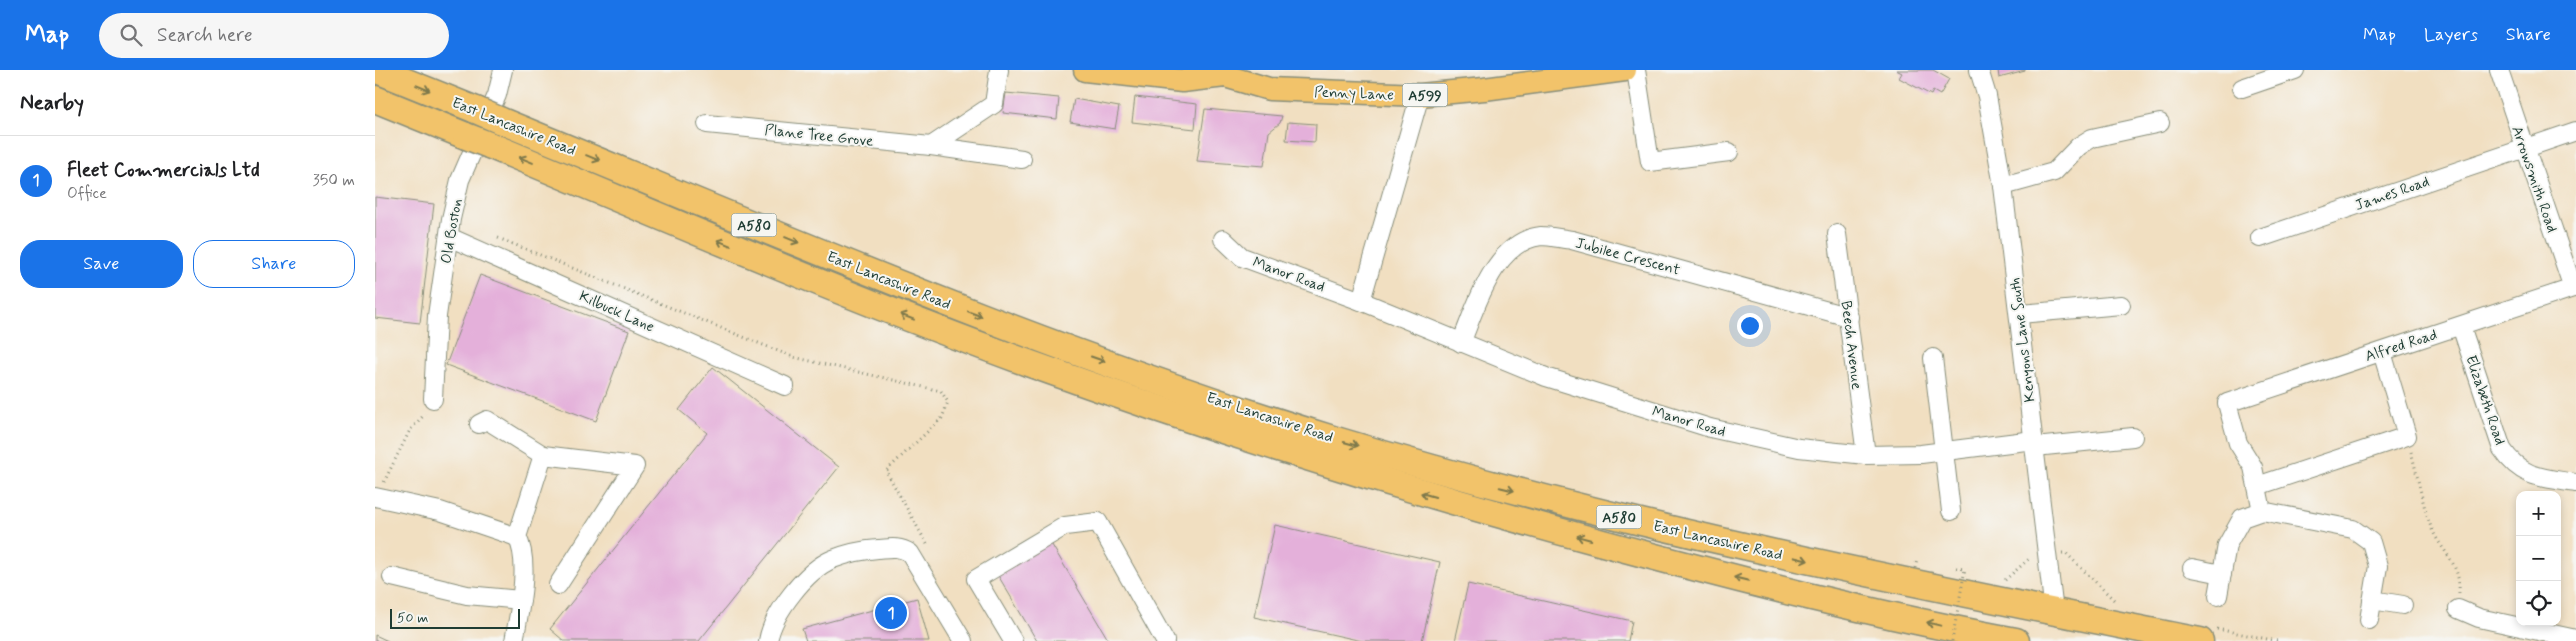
<!DOCTYPE html>
<meta charset="utf-8">
<style>
body{margin:0;font-family:Mynerve,sans-serif;background:#f6f6f6;color:#202124}
.controls{position:absolute;right:15px;bottom:15px;display:grid;overflow:hidden;border-radius:10px;box-shadow:0 2px 8px #0003}
.controls button{width:45px;height:45px;display:grid;place-items:center;padding:0;border:0;border-bottom:1px solid #e0e0e0;background:#fff;color:#202124;font:25px sans-serif}
.scale{position:absolute;left:15px;bottom:12px;width:130px;box-sizing:border-box;padding-left:5px;border:2px solid #1f3d34;border-top:0;font-size:14px;line-height:18px;white-space:nowrap;color:#1f3d34;-webkit-text-stroke:4px #f6f6f2;paint-order:stroke}
.you{position:absolute;left:1374px;top:255px;width:18px;height:18px;margin:-12px;border:4px solid #fff;border-radius:50%;background:#1a73e8;box-shadow:0 0 0 8px #1a73e833}
.badge{display:grid;place-items:center;width:32px;height:32px;border-radius:50%;background:#1a73e8;color:#fff;font-size:16px;font-weight:700}
.pin{position:absolute;translate:-50% -50%;border:2px solid #fff;box-shadow:0 1px 5px #0006}
.list{margin:0;padding:0;list-style:none}
h2{display:flex;justify-content:space-between;align-items:center;height:65px;margin:0;padding:0 20px;font-size:21px}
h2 small{font-size:16px;font-weight:400;color:#757577}
.list li{display:grid;grid-template-columns:32px 1fr auto;gap:15px;align-items:center;box-sizing:border-box;height:90px;padding:0 20px;border-top:1px solid #e0e0e0}
.list b{display:block;font-size:19px;white-space:nowrap}
.list p{margin:0;font-size:16px;white-space:nowrap;color:#757577}
.list em{font-size:16px;font-style:normal;color:#757577}
.actions{display:flex;gap:10px;padding:15px 20px}
.actions a{flex:1;padding:11px 0;border:1px solid #1a73e8;border-radius:20px;text-align:center;font-size:18px;color:#1a73e8}
.actions .main{background:#1a73e8;color:#fff}
.icon{flex:none;width:28px;height:28px;fill:none;stroke:currentColor;stroke-width:2;stroke-linecap:round;stroke-linejoin:round}
.map{position:relative;flex:none;width:2201px;height:571px;overflow:hidden}
header{display:flex;align-items:center;gap:30px;box-sizing:border-box;height:70px;padding:0 25px;background:#1a73e8;color:#fff}
header strong{font-size:24px}
nav{display:flex;gap:28px;margin-inline-start:auto;font-size:18px}
.search{width:350px;height:45px;background:#f6f6f6;display:flex;align-items:center;gap:12px;box-sizing:border-box;padding:0 18px;border-radius:28px;color:#757577;font-size:19px}
main{display:flex}
aside{flex:1;background:#fff}
.map>svg:first-child{display:block}
</style>
<header>
<strong>Map</strong>
<div class="search"><svg class="icon" aria-label="search" viewBox="0 0 24 24"><circle cx="10" cy="10" r="6"/><path d="M15 15l6 6"/></svg>Search here</div>
<nav><a>Map</a><a>Layers</a><a>Share</a></nav>
</header>
<main>
<aside>
<h2>Nearby<small></small></h2>
<ul class="list">
<li><span class="badge">1</span><div><b>Fleet Commercials Ltd</b><p>Office</p></div><em>350 m</em></li>
</ul>
<div class="actions"><a class="main">Save</a><a>Share</a></div>
</aside>
<div class="map">
<svg width="2201" height="571" viewBox="0 0 2201 571">
<rect width="100%" height="100%" fill="#f6f6f2"/>
<filter id="ink" filterUnits="userSpaceOnUse"><feTurbulence type="fractalNoise" baseFrequency=".02" numOctaves="2"/><feDisplacementMap in="SourceGraphic" scale="10" xChannelSelector="R" yChannelSelector="G"/><feConvolveMatrix kernelMatrix="1 2 1 2 8 2 1 2 1" color-interpolation-filters="sRGB"/></filter>
<filter id="wash" filterUnits="userSpaceOnUse"><feTurbulence type="fractalNoise" baseFrequency=".0096" numOctaves="4" result="noise"/><feDisplacementMap in="SourceGraphic" scale="20" xChannelSelector="R" yChannelSelector="G"/><feGaussianBlur stdDeviation="1.12" result="paint"/><feColorMatrix in="noise" values="0 0 0 0 0 0 0 0 0 0 0 0 0 0 0 0 0 1.4 0 .05"/><feComposite in="paint" operator="in"/></filter>
<g filter="url(#wash)">
<rect width="100%" height="100%" fill="#f1dfc1"/>
<g id="blocks">
<!-- building -->
<g fill="#e4b0da">
<polygon points="1521,0 1558,0 1574,9 1565,25 1558,21 1556,25 1524,8 1527,3"/>
<polygon points="1623,0 1650,0 1650,1 1624,8"/>
<polygon points="631,23 684,28 682,49 628,43"/>
<polygon points="760,27 822,34 820,59 757,52"/>
<polygon points="699,29 744,37 740,59 695,52"/>
<polygon points="830,39 907,46 905,53 894,62 889,96 822,91"/>
<polygon points="913,52 941,54 940,72 911,70"/>
<polygon points="0,127 59,134 45,253 0,248"/>
<polygon points="105,205 254,261 221,351 71,295"/>
<polygon points="338,297 464,397 324,571 189,571 175,559 332,363 304,340"/>
<polygon points="900,455 1065,492 1047,571 987,571 879,547"/>
<polygon points="674,470 734,571 662,571 621,502"/>
<polygon points="1093,514 1257,551 1253,571 1080,571"/>
<polygon points="542,528 554,571 431,571 427,559"/>
<polygon points="0,565 13,571 0,571"/>
</g>
</g>
</g>
<g filter="url(#ink)">
<use href="#blocks" fill-opacity="0" stroke="#888e7a" stroke-width="1"/>
<g fill="none" stroke-linecap="round" stroke-linejoin="round">
<defs>
<g id="minor">
<polyline points="624,0 619,34 556,76 647,89"/>
<polyline points="1261,0 1275,92 1354,82"/>
<polyline points="1604,0 1612,26 1628,116 1679,542"/>
<polyline points="2124,0 2198,218"/>
<polyline points="1867,18 1920,0"/>
<polyline points="332,54 556,76"/>
<polyline points="1628,116 1679,102 1704,76 1717,68 1785,53"/>
<polyline points="1462,164 1491,385"/>
<polyline points="74,167 410,316"/>
<polyline points="1885,168 2201,61"/>
<polyline points="848,169 867,187 986,231 1171,307 1335,358 1424,378 1491,385 1546,384 1659,370"/>
<polyline points="986,231 1045,25"/>
<polyline points="1645,244 1746,235"/>
<path d="M2086,256L2127,379C2147,409 2169,408 2201,413"/>
<path d="M1086,273C1101,237 1119,171 1166,166C1176,166 1187,169 1197,170L1474,247"/>
<polyline points="1558,288 1576,441"/>
<polyline points="58,329 62,246 76,149 85,110 122,25 128,0"/>
<polyline points="104,354 112,350 168,385"/>
<polyline points="1660,377 1758,367"/>
<polyline points="1882,416 2032,366 2007,282"/>
<path d="M0,427L65,441L142,467C156,492 144,543 139,571"/>
<polyline points="1887,441 1878,397 1863,373 1852,333 2201,217"/>
<polyline points="142,467 168,385 260,396 183,515"/>
<polyline points="1817,498 1847,504"/>
<polyline points="17,507 92,525 146,530"/>
<polyline points="1843,526 1852,475 1867,448 1887,441 1978,459 1996,472 2003,496 1994,550"/>
<polyline points="1997,530 2028,535"/>
<polyline points="2083,539 2104,548 2201,569"/>
<path d="M393,571C398,543 431,500 458,489C471,484 489,480 503,479C515,478 524,476 535,483L588,571"/>
<polyline points="638,571 601,509 690,456 723,452 790,571"/>
</g>
<polyline id="major" points="710,0 807,11 850,6 894,19 1045,25 1109,19 1250,0"/>
<g id="highway">
<polyline points="2,0 101,40"/>
<polyline points="0,29 91,66"/>
<path d="M124,50C400,163 675,283 961,370C1245,456 1535,513 1825,571"/>
<path d="M114,75C293,149 471,227 653,293C841,361 1031,420 1224,472C1361,509 1500,545 1641,571"/>
</g>
</defs>
<!-- minor casing -->
<use href="#minor" stroke="#888e7a" stroke-width="20"/>
<!-- major casing -->
<use href="#major" stroke="#888e7a" stroke-width="25"/>
<!-- highway casing -->
<use href="#highway" stroke="#888e7a" stroke-width="29"/>
<!-- path -->
<g stroke="#888e7a" stroke-width="3" stroke-dasharray="1 4" stroke-linecap="butt">
<polyline points="123,168 418,287 566,321 573,332 567,348 511,401 553,476"/>
<path d="M2036,382C2043,406 2047,434 2056,457C2066,482 2086,492 2084,523"/>
<polyline points="9,412 35,360 50,344"/>
<polyline points="1687,483 1691,483 1741,532"/>
<polyline points="1581,498 1590,499"/>
<polyline points="1630,510 1655,488"/>
<polyline points="1842,559 1902,571"/>
</g>
<!-- minor -->
<use href="#minor" stroke="#fff" stroke-width="18"/>
<!-- major -->
<use href="#major" stroke="#f2c36a" stroke-width="22"/>
<!-- highway -->
<use href="#highway" stroke="#f2c36a" stroke-width="26"/>
<defs>
<g id="highway-bridge">
<polyline points="101,40 124,50"/>
<polyline points="91,66 114,75"/>
</g>
</defs>
<!-- highway-bridge casing -->
<use href="#highway-bridge" stroke="#888e7a" stroke-width="29" stroke-linecap="butt"/>
<!-- path-bridge -->
<g stroke="#888e7a" stroke-width="3" stroke-dasharray="1 4" stroke-linecap="butt">
<polyline points="1540,498 1542,490"/>
<polyline points="1577,571 1590,499"/>
</g>
<!-- highway-bridge -->
<use href="#highway-bridge" stroke="#f2c36a" stroke-width="26"/>
</g>
<!-- one-way arrows -->
<defs><path id="oneway-shaft" d="M-6 0H5M1.5-3L5.5 0L1.5 3" fill="none" stroke-width="1.6" stroke-linecap="round" stroke-linejoin="round" transform="scale(1.25)"/></defs>
<g stroke="#7e794c">
<use href="#oneway-shaft" transform="translate(48 18) rotate(22)"/>
<use href="#oneway-shaft" transform="translate(218 88) rotate(22)"/>
<use href="#oneway-shaft" transform="translate(151 90) rotate(-157)"/>
<use href="#oneway-shaft" transform="translate(417 170) rotate(22)"/>
<use href="#oneway-shaft" transform="translate(349 173) rotate(-157)"/>
<use href="#oneway-shaft" transform="translate(600 244) rotate(21)"/>
<use href="#oneway-shaft" transform="translate(532 247) rotate(-159)"/>
<use href="#oneway-shaft" transform="translate(723 289) rotate(19)"/>
<use href="#oneway-shaft" transform="translate(976 374) rotate(16)"/>
<use href="#oneway-shaft" transform="translate(1132 419) rotate(14)"/>
<use href="#oneway-shaft" transform="translate(1053 425) rotate(-164)"/>
<use href="#oneway-shaft" transform="translate(1209 468) rotate(-165)"/>
<use href="#oneway-shaft" transform="translate(1426 489) rotate(13)"/>
<use href="#oneway-shaft" transform="translate(1366 509) rotate(-166)"/>
<use href="#oneway-shaft" transform="translate(1559 554) rotate(-167)"/>
</g>
</g>
<g text-anchor="middle" stroke-width="4" stroke-linejoin="round" paint-order="stroke">
<!-- shield labels -->
<g fill="#f6f6f2" stroke="#60746d" stroke-width="1">
<rect x="1027.5" y="13.5" width="45" height="23" rx="4"/>
<rect x="356.5" y="143.5" width="45" height="23" rx="4"/>
<rect x="1221.5" y="435.5" width="45" height="23" rx="4"/>
</g>
<g font-size="14" font-weight="bold" fill="#1f3d34">
<text x="1050" y="30">A599</text>
<text x="379" y="160">A580</text>
<text x="1244" y="452">A580</text>
</g>
<!-- street labels -->
<g font-size="15" fill="#1f3d34" stroke="#f6f6f2">
<text transform="translate(979 23) rotate(2)" y="5">Penny Lane</text>
<text transform="translate(139 56) rotate(22)" y="5">East Lancashire Road</text>
<text transform="translate(444 65) rotate(6)" y="5">Plane Tree Grove</text>
<text transform="translate(2160 109) rotate(71)" y="5">Arrowsmith Road</text>
<text transform="translate(2017 123) rotate(-19)" y="5">James Road</text>
<text transform="translate(76 161) rotate(-80)" y="5">Old Boston</text>
<text transform="translate(1253 186) rotate(15)" y="5">Jubilee Crescent</text>
<text transform="translate(914 204) rotate(20)" y="5">Manor Road</text>
<text transform="translate(514 210) rotate(22)" y="5">East Lancashire Road</text>
<text transform="translate(242 241) rotate(24)" y="5">Kilbuck Lane</text>
<text transform="translate(1647 270) rotate(-97)" y="5">Kenyons Lane South</text>
<text transform="translate(1477 275) rotate(83)" y="5">Beech Avenue</text>
<text transform="translate(2026 275) rotate(-18)" y="5">Alfred Road</text>
<text transform="translate(2111 330) rotate(71)" y="5">Elizabeth Road</text>
<text transform="translate(895 347) rotate(18)" y="5">East Lancashire Road</text>
<text transform="translate(1314 351) rotate(16)" y="5">Manor Road</text>
<text transform="translate(1343 470) rotate(13)" y="5">East Lancashire Road</text>
</g>
</g>
</svg>
<div class="controls">
<button>+</button>
<button>−</button>
<button><svg class="icon" aria-label="locate" viewBox="0 0 24 24"><circle cx="12" cy="12" r="6"/><path d="M12 2v4M12 18v4M2 12h4M18 12h4"/></svg></button>
</div>
<div class="scale">50 m</div>
<div class="you"></div>
<div class="pin badge" style="left:516px;top:543px">1</div>
</div>
</main>
